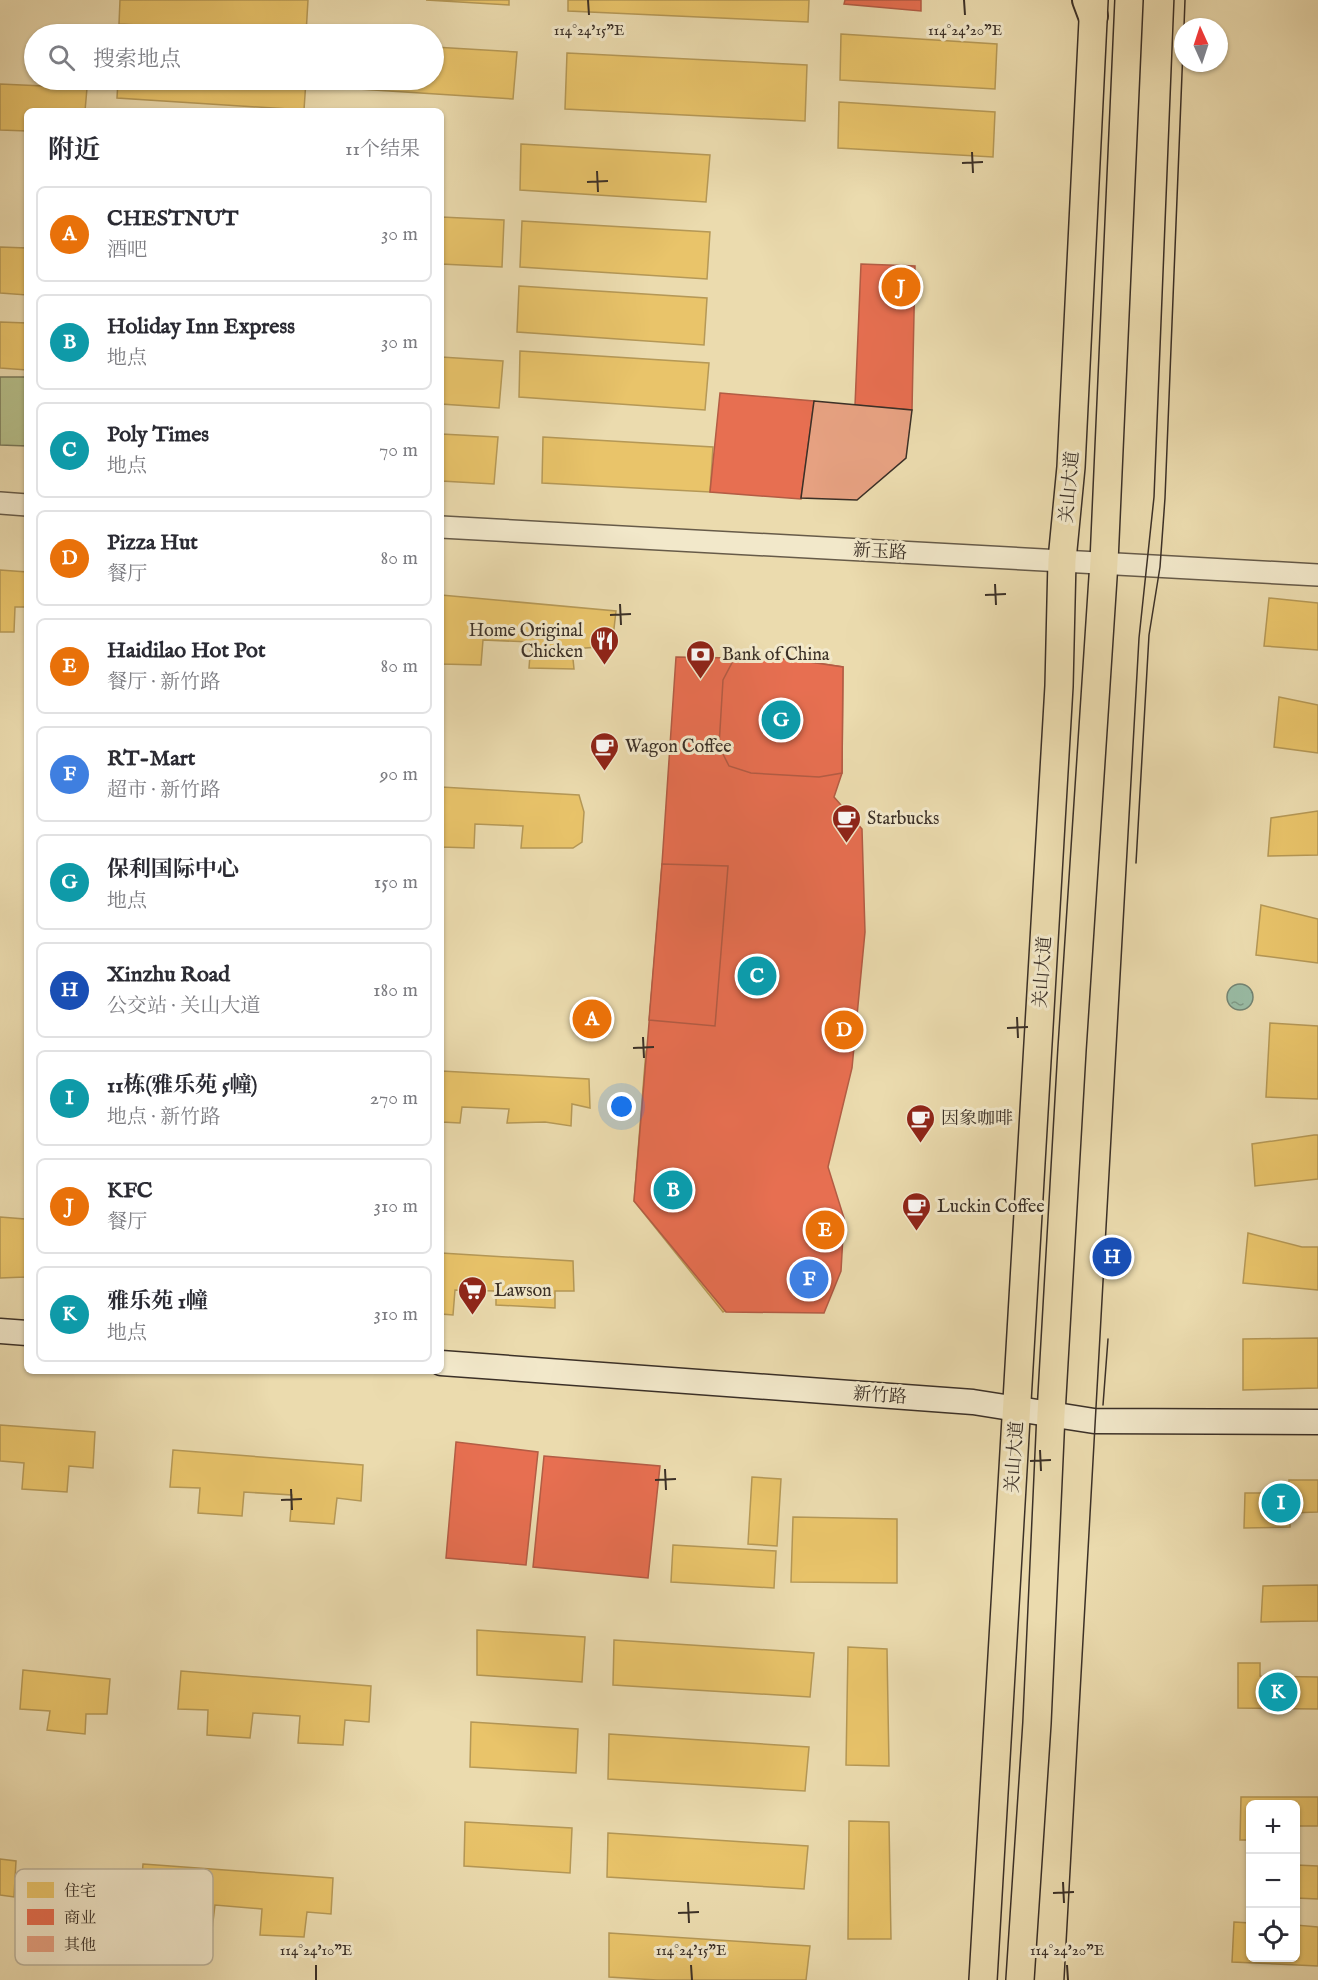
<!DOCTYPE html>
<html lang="zh">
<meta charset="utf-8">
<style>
body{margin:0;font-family:"IM FELL English","Noto Serif SC",serif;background:#f7f7f7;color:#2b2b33}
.controls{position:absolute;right:18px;bottom:18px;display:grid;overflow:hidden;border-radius:9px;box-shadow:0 2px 4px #0004}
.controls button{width:54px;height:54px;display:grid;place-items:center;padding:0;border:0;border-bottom:2px solid #e1e1e2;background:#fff;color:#2b2b33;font:30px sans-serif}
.compass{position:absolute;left:1174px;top:18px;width:54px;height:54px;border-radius:50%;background:#fff;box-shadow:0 2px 4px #0004;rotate:357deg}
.you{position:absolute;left:622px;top:1107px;width:21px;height:21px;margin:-15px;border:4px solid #fff;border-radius:50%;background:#1a73e8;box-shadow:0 0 0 9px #1a73e833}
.badge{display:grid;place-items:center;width:39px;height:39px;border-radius:50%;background:#111827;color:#fff;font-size:20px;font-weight:700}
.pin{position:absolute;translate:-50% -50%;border:3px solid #fff;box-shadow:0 2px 6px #0006}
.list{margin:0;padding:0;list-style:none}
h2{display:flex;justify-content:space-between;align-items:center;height:78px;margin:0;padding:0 24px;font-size:26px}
h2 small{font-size:20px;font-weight:400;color:#7c7c81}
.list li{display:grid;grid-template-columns:39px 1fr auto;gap:18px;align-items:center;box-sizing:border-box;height:96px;margin:0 12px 12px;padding:0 12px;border:2px solid #e1e1e2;border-radius:9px}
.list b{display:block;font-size:22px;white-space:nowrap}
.list p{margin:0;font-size:20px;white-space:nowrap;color:#7c7c81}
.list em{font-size:20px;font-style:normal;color:#7c7c81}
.icon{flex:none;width:33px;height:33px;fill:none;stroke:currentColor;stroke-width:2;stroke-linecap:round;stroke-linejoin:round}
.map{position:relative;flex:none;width:1318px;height:1980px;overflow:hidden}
.search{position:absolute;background:#fff;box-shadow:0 2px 4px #0004;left:24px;top:24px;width:420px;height:66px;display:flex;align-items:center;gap:15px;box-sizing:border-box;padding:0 21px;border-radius:33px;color:#7c7c81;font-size:22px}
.panel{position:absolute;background:#fff;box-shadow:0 2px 4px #0004;left:24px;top:108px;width:420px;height:1266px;border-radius:9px}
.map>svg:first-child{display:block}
</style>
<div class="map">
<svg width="1318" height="1980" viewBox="0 0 1318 1980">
<defs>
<pattern id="water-ripples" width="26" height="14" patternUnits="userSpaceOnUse" patternTransform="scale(1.5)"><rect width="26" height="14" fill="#99bca5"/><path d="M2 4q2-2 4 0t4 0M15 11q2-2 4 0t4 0" fill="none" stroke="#7e9986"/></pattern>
</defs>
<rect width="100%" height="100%" fill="#ebdbae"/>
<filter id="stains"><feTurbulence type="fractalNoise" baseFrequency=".00333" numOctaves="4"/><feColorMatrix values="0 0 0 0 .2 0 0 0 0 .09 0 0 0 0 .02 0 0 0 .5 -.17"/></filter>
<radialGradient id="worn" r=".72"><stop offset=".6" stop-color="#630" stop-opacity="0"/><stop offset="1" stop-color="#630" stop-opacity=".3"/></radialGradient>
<!-- park -->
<polygon fill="#b6c08b" stroke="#787859" stroke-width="1.5" points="0,377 27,377 27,446 0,445"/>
<!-- water -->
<circle fill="url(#water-ripples)" stroke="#738473" stroke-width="1.5" cx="1240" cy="997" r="13"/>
<!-- homes -->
<g fill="#e9c46a" stroke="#b59856" stroke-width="1.5">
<polygon points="120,0 308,0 306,34 119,24"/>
<polygon points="426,0 509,0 509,5"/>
<polygon points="568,0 809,0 808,22 568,11"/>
<polygon points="841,34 997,44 995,89 840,80"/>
<polygon points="434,47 517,52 513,99 327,87 327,80 434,80"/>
<polygon points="567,53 807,65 805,121 565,109"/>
<polygon points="118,80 306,80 304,110 117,98"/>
<polygon points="0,84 87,88 85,111 27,111 27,131 0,130"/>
<polygon points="839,102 995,112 993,157 838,148"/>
<polygon points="521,144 710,155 706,202 520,190"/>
<polygon points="441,217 504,220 502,267 441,264"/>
<polygon points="522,221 710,232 707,279 520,267"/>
<polygon points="0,247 27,248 27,295 0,293"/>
<polygon points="519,286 707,298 704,345 517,332"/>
<polygon points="0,322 27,323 27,370 0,368"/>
<polygon points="520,351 709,363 705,410 519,397"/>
<polygon points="441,357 503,361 499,408 441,404"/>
<polygon points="441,434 498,437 494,484 441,481"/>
<polygon points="543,437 713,447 710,492 542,483"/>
<polygon points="0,570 27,572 27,607 15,607 14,632 0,632"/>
<polygon points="441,595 616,611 612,646 572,649 574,669 529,668 531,642 483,640 481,665 441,664"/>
<polygon points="1269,598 1318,603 1318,650 1264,646"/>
<polygon points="1279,697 1318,705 1318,753 1274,747"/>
<polygon points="441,787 579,795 584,812 582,842 573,848 521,848 523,826 475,824 474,848 441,847"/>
<polygon points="1318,811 1318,855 1268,856 1271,818"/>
<polygon points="1261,905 1318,919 1318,963 1256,955"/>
<polygon points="1270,1023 1318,1026 1318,1099 1266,1097"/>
<polygon points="646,1051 710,1051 703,1180 784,1270 723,1312 634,1201"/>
<polygon points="441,1071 589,1079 590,1108 572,1104 571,1126 545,1122 507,1123 509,1109 462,1107 460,1123 441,1122"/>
<polygon points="1314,1135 1318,1135 1318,1179 1255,1186 1252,1144"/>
<polygon points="0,1217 25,1219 25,1277 0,1278"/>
<polygon points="1248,1233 1302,1247 1318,1247 1318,1290 1243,1283"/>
<polygon points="441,1253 573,1261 574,1291 555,1291 555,1308 496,1305 496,1291 455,1290 453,1315 441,1314"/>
<polygon points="1318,1338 1318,1388 1243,1390 1243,1339"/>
<polygon points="0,1425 95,1432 93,1468 69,1466 67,1492 22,1489 24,1463 0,1461"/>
<polygon points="173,1450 363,1465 361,1501 337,1498 334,1524 290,1521 292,1495 244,1492 242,1516 198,1513 200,1488 170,1487"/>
<polygon points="752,1477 781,1479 777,1546 748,1544"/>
<polygon points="1289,1480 1318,1480 1318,1512 1290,1513 1290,1527 1244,1528 1245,1493 1289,1493"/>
<polygon points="793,1517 897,1519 897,1583 791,1582"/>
<polygon points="673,1545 776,1551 774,1588 671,1582"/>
<polygon points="1318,1585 1318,1621 1261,1622 1263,1586"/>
<polygon points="477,1630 585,1637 582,1682 477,1675"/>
<polygon points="614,1640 814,1653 810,1697 613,1685"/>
<polygon points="848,1647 887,1649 889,1766 846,1765"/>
<polygon points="1238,1663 1260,1663 1260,1676 1318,1677 1318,1709 1238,1708"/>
<polygon points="23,1670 110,1679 107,1714 86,1714 85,1734 47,1730 50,1711 20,1709"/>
<polygon points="181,1671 371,1686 369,1722 345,1720 343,1745 298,1743 300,1716 253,1713 250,1738 207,1735 208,1710 178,1709"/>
<polygon points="471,1722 578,1729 576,1773 470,1767"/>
<polygon points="609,1734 809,1747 805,1791 608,1779"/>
<polygon points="1241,1797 1318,1797 1318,1826 1296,1826 1296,1804 1250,1804 1250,1840 1240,1840"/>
<polygon points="849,1821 889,1822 891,1939 848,1939"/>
<polygon points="465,1822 572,1828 570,1873 464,1866"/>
<polygon points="608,1833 808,1846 804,1889 607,1877"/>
<polygon points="0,1859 16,1861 14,1897 0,1895"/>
<polygon points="143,1864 333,1878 331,1914 307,1912 304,1937 260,1935 262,1909 215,1905 212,1930 169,1927 170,1902 140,1901"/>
<polygon points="1296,1865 1318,1866 1318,1899 1296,1898"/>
<polygon points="1234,1922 1250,1923 1250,1958 1296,1958 1296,1925 1318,1927 1318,1966 1232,1962"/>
<polygon points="609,1933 810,1946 806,1980 657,1980 609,1977"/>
</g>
<!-- shops -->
<g fill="#e76f51" stroke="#b35c44" stroke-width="1.5">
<polygon points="845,0 921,0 921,11 844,4"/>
<polygon points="861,264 915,266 912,410 855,405"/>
<polygon points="720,393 814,401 801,499 710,492"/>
<polygon points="676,657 789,659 843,667 842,773 834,797 862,829 865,932 852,1068 828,1167 844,1218 841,1271 824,1313 726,1312 634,1201 660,893"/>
<polygon points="734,659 789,659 843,667 842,773 819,777 751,773 729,766 719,746 723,680"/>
<polygon points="662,864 728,866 715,1026 649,1020"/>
<polygon points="456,1442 538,1452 526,1565 446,1558"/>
<polygon points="544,1456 660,1466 648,1578 533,1567"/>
</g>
<!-- building -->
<polygon fill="#e6a181" stroke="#3b3027" stroke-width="1.5" points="814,401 912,410 906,458 857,500 801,498"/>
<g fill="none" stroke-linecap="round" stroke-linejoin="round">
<defs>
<g id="tertiary">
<polyline points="0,503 27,505"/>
<polyline points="441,527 1318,575"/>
</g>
<g id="secondary">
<polyline points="0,1331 27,1333"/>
<polyline points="441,1363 973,1402 1094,1421 1318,1422"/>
</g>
<g id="primary">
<polyline points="983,1980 1059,686 1062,560 1071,467 1094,0"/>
<polyline points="1020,1980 1037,1723 1051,1414 1072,1050 1104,562 1129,0"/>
</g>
<polyline id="trunk" points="1087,0 1093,16"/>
</defs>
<!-- tertiary casing -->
<use href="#tertiary" stroke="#675b49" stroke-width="24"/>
<!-- secondary casing -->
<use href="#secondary" stroke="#3b3027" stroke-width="27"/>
<!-- primary casing -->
<use href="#primary" stroke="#3b3027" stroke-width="30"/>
<!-- trunk casing -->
<use href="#trunk" stroke="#3b3027" stroke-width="32"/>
<!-- tertiary -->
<use href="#tertiary" stroke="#f2e8ca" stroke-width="21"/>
<!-- secondary -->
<use href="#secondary" stroke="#f2e8ca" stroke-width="24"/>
<!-- primary -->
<use href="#primary" stroke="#ebdbae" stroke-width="27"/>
<!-- trunk -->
<use href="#trunk" stroke="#ebdbae" stroke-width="28"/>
<!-- tram -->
<g stroke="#3b3027" stroke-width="1.5">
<polyline points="1184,27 1185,0"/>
<polyline points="1136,863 1149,635 1160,567 1165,498 1183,49"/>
<polyline points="1103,1405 1108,1339"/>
<polyline points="1064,1980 1139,638 1154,497 1174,0"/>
</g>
</g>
<!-- ticks -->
<path fill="none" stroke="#3b3027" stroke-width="2" d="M588,0L589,15M964,0L965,15M972,152L973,173M962,163L983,162M597,171L598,192M587,182L608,181M995,584L996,605M985,595L1006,594M620,604L621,625M610,615L631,614M1017,1017L1018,1038M1007,1028L1028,1027M643,1037L644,1058M633,1048L654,1047M1040,1450L1041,1471M1030,1461L1051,1460M665,1469L666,1490M655,1480L676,1479M291,1489L292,1510M281,1500L302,1499M1063,1882L1064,1903M1053,1893L1074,1892M688,1902L689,1923M678,1913L699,1912M316,1965V1980M691,1965L692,1980M1067,1965L1068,1980"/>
<!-- icons -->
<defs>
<symbol id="restaurant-pin" viewBox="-11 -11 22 30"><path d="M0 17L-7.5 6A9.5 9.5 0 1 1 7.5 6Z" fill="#8f2418" stroke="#f2e8ca"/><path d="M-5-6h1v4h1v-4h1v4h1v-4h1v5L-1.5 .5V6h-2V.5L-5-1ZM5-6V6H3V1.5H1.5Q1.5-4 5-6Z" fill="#fff"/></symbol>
<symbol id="bank-pin" viewBox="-11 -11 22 30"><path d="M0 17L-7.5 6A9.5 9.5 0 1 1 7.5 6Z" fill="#8f2418" stroke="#f2e8ca"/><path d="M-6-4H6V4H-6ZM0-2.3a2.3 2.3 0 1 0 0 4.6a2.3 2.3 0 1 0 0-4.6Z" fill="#fff"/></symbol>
<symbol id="cafe-pin" viewBox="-11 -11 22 30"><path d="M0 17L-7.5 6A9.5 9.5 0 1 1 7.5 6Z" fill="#8f2418" stroke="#f2e8ca"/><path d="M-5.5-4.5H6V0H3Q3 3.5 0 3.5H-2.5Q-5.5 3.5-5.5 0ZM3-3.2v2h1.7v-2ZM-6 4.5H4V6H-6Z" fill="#fff"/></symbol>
<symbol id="supermarket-pin" viewBox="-11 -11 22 30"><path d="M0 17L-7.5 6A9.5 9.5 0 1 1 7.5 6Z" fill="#8f2418" stroke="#f2e8ca"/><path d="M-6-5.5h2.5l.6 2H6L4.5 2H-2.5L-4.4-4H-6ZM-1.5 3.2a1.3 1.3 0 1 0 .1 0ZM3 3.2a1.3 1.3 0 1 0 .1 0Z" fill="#fff"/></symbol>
</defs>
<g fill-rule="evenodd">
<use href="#restaurant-pin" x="588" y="624" width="33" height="45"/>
<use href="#bank-pin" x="684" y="638" width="33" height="45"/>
<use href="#cafe-pin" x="588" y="730" width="33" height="45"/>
<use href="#cafe-pin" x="830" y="802" width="33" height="45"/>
<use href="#cafe-pin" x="904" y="1102" width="33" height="45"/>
<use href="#cafe-pin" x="900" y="1190" width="33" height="45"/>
<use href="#supermarket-pin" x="456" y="1274" width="33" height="45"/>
</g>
<g text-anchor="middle" stroke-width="6" stroke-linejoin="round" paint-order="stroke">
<!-- street labels -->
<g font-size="18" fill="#3b3027" stroke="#f2e8ca">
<text transform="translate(1069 487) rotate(-85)" y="6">关山大道</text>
<text transform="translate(880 551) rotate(3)" y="6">新玉路</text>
<text transform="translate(1042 972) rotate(-86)" y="6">关山大道</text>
<text transform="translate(880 1395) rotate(4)" y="6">新竹路</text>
<text transform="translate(1014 1457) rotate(-86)" y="6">关山大道</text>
</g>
<!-- poi labels -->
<g font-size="18" fill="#3b3027" stroke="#f2e8ca" text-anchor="start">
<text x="583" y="636" text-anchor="end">Home Original<tspan x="583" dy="21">Chicken</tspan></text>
<text x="722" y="660">Bank of China</text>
<text x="625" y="752">Wagon Coffee</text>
<text x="867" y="824">Starbucks</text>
<text x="941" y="1124">因象咖啡</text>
<text x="937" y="1212">Luckin Coffee</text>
<text x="494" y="1296">Lawson</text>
</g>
</g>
<!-- legend -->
<rect x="15" y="1869" width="198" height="96" rx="9" fill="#f2e8ca" stroke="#bbb199" stroke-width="1.5"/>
<rect x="27" y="1882" width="27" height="16" fill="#e9c46a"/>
<rect x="27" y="1909" width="27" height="16" fill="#e76f51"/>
<rect x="27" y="1936" width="27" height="16" fill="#e6a181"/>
<g font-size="16" fill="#3b3027">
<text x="64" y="1896">住宅</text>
<text x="64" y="1923">商业</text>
<text x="64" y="1950">其他</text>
</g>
<g font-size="15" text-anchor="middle" fill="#3b3027" stroke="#f2e8ca" stroke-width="6" stroke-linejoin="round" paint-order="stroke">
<text x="589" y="35">114°24'15"E</text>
<text x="965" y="35">114°24'20"E</text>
<text x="316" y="1955">114°24'10"E</text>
<text x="691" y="1955">114°24'15"E</text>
<text x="1067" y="1955">114°24'20"E</text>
</g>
<rect width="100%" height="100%" filter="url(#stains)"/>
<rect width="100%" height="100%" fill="url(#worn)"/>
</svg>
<div class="controls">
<button>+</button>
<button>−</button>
<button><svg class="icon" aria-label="locate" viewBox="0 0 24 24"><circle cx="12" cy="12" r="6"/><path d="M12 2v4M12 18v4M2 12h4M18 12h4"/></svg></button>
</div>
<svg class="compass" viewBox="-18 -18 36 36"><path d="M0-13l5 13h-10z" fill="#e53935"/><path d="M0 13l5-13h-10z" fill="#7c7c81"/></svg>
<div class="you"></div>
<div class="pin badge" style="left:592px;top:1019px;background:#e8710a">A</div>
<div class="pin badge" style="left:673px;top:1190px;background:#0f9aa8">B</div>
<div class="pin badge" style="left:757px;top:976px;background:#0f9aa8">C</div>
<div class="pin badge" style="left:844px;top:1030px;background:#e8710a">D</div>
<div class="pin badge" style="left:825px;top:1230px;background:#e8710a">E</div>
<div class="pin badge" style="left:809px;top:1279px;background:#3f7fe0">F</div>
<div class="pin badge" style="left:781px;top:720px;background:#0f9aa8">G</div>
<div class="pin badge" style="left:1112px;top:1257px;background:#1a4fb4">H</div>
<div class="pin badge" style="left:1281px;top:1503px;background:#0f9aa8">I</div>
<div class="pin badge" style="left:901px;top:287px;background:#e8710a">J</div>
<div class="pin badge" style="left:1278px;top:1692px;background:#0f9aa8">K</div>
<div class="search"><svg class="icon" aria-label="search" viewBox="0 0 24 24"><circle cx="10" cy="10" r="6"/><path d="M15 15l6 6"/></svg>搜索地点</div>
<section class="panel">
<h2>附近<small>11个结果</small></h2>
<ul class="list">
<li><span class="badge" style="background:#e8710a">A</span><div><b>CHESTNUT</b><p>酒吧</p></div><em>30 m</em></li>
<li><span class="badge" style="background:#0f9aa8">B</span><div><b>Holiday Inn Express</b><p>地点</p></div><em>30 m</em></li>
<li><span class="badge" style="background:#0f9aa8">C</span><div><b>Poly Times</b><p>地点</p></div><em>70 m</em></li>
<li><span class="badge" style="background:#e8710a">D</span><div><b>Pizza Hut</b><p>餐厅</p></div><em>80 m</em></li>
<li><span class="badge" style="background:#e8710a">E</span><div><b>Haidilao Hot Pot</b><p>餐厅 · 新竹路</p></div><em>80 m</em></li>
<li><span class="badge" style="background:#3f7fe0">F</span><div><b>RT-Mart</b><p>超市 · 新竹路</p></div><em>90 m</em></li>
<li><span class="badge" style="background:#0f9aa8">G</span><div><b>保利国际中心</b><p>地点</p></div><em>150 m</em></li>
<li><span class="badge" style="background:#1a4fb4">H</span><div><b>Xinzhu Road</b><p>公交站 · 关山大道</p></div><em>180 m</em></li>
<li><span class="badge" style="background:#0f9aa8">I</span><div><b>11栋(雅乐苑 5幢)</b><p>地点 · 新竹路</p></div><em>270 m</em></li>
<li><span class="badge" style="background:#e8710a">J</span><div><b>KFC</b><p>餐厅</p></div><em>310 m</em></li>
<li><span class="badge" style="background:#0f9aa8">K</span><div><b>雅乐苑 1幢</b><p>地点</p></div><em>310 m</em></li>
</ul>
</section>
</div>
